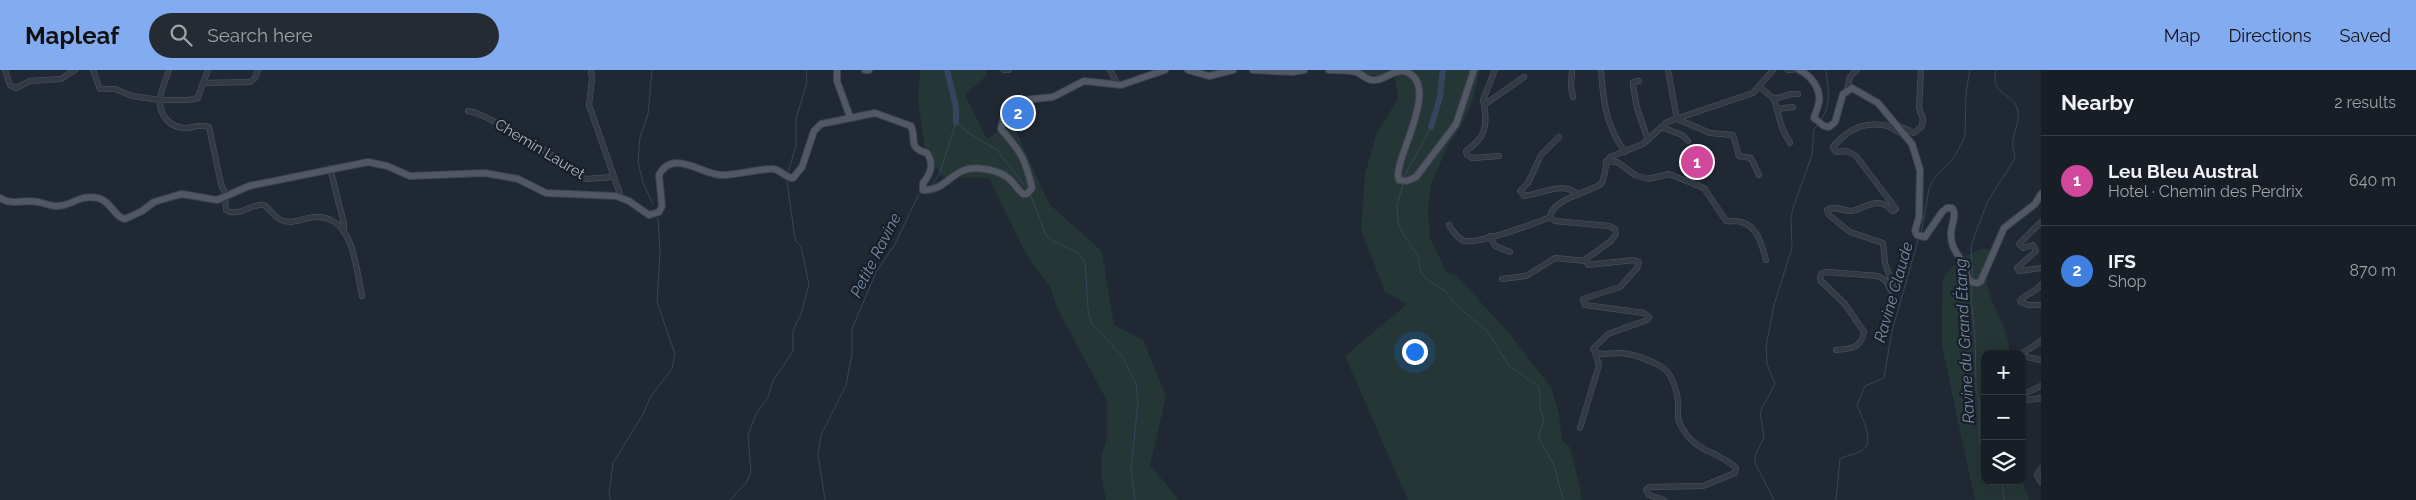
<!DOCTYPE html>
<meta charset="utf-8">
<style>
body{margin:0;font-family:Raleway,sans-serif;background:#252b32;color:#f1f3f6}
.controls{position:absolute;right:15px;bottom:15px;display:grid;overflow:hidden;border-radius:10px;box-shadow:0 5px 20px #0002}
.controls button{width:45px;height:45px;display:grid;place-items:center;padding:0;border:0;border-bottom:1px solid #363c43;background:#181e26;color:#f1f3f6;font:25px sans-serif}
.you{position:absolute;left:1414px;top:281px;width:18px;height:18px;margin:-12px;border:4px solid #fff;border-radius:50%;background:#1a73e8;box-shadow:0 0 0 8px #1a73e833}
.badge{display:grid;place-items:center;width:32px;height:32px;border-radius:50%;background:#83abef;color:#fff;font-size:16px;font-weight:700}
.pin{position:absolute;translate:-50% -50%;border:2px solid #fff;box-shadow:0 1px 5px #0006}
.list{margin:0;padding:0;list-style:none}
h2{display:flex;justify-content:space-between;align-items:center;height:65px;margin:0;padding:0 20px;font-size:21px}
h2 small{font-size:16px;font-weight:400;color:#9fa2a7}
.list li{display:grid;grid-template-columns:32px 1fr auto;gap:15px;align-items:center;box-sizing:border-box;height:90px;padding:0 20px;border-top:1px solid #363c43}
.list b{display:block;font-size:19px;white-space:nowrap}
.list p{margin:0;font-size:16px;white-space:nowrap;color:#9fa2a7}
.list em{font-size:16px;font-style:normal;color:#9fa2a7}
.icon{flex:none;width:28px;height:28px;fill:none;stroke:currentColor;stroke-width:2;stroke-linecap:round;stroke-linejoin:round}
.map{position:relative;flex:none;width:2041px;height:430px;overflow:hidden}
header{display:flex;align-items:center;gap:30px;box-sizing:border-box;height:70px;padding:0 25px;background:#83abef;color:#111}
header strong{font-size:24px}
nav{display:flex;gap:28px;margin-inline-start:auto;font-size:18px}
.search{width:350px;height:45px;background:#252b32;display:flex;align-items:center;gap:12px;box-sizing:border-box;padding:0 18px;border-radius:28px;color:#9fa2a7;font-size:19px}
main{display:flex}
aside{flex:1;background:#181e26}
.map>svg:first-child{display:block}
</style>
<header>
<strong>Mapleaf</strong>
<div class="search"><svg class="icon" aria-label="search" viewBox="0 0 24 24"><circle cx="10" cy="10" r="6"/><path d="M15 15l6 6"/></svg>Search here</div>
<nav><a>Map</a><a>Directions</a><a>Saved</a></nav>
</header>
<main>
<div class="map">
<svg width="2041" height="430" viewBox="0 0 2041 430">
<rect width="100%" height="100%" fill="#202833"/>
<!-- green -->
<g fill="#253636">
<polygon points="920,0 986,0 986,6 965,25 987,69 1012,52 1049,134 1102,181 1114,255 1143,270 1166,327 1150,395 1179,430 1106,430 1101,403 1102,384 1107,369 1107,331 1057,238 1051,218 1026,184 989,108 943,107 925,79 918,30"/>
<polygon points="1311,0 1480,0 1472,33 1460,58 1448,75 1431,115 1428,140 1430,168 1447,203 1456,205 1510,264 1552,319 1559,345 1562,371 1570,377 1581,422 1581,430 1408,430 1345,286 1407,234 1385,222 1361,160 1365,104 1377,62 1398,29 1395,7"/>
<path d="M1981,179L1995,180C1992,185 1986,192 1986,197C1983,230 2012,258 2009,284H1985V411H2022L2029,430H1975L1942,276V234L1943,208L1960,188Z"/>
</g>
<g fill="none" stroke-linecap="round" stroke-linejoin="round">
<!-- stream -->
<g stroke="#36455b" stroke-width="1">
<polyline points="652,0 648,44 640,67 638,92 643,113 653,134"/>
<path d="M1821,50C1832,33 1828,19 1826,0"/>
<polyline points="788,102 796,76 796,49 807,12 806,0"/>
<polyline points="1404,107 1431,57"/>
<polyline points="1403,114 1397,135 1398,151 1402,162 1418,186 1421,203 1429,211 1444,220 1456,235 1488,262 1509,296 1538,316 1540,324 1540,339 1544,350 1538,367 1554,395 1563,430"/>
<polyline points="931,116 939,105 956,52 970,64 997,80 1024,115"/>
<polyline points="1031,126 1046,165 1051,170 1078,183 1085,192 1088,239 1091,253 1122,286 1136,314 1138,332 1131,399 1135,430"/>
<polyline points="1921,164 1929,119 1933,110 1955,86 1965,66 1966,22 1970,0"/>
<path d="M1973,210L1971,178L1975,164L1988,131L2015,88C2015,84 2013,81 2013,77C2011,64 2022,51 2017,38C2011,22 1989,24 1996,0"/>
<polyline points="1972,214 1971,226 1975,267 1976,319 1979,333 1979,371 1985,380"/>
<polyline points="2002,411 2004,430"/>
<polyline points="611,430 609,425 613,393 642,346 651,326 672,299 675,284 657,232 660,181 658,148"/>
<polyline points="730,430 746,413 751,402 748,365 756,344 768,327 773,311 793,281 793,261 801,244 809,214 801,177 796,171 794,162 787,111"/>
<polyline points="825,430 818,384 821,365 846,315 852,284 852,259 876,202 894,176 919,124"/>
<polyline points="1774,430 1755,393 1755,386 1764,367 1760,342 1775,314 1767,294 1766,277 1774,235 1792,178 1791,148 1793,138 1812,85 1814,59 1819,54"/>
<path d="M1836,430L1840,389C1847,385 1853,385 1859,382C1878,375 1861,347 1857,335L1865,316L1884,308L1892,261L1919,167"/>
</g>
<!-- river -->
<g stroke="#36455b" stroke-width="6">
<polyline points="947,0 956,37 956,52"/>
<polyline points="1431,57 1440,27 1443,0"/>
</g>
<defs>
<g id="minor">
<polyline points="5,0 10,15 16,18 30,11 61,9 75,0"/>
<polyline points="93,0 100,19 115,19 132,26 160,30 189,30 198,28 203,13 250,12 255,8 258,0"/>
<path d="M169,0C166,9 160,21 160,30C159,45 170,58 186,58C194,57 201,54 209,57L221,114L227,127"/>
<polyline points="591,0 592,9 589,35 621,127"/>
<polyline points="1004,0 1009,0"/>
<polyline points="1110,0 1118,15"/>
<polyline points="1495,0 1483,30 1484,35 1524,7"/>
<polyline points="1572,0 1571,17 1573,27"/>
<path d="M1601,0C1603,31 1606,56 1625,82"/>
<polyline points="1668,0 1677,49 1710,63 1733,65 1739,86 1751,88 1759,105"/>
<polyline points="1788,0 1792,0"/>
<polyline points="1639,11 1633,12 1633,15 1637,38 1648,70"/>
<polyline points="203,13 208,0"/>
<polyline points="1760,17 1774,29 1782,58 1790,73"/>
<polyline points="1847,20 1850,7 1857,0"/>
<polyline points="1774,29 1791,24 1798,24"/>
<path d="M1484,35C1488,56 1485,68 1466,81L1467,85L1472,88L1499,86"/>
<polyline points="1777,39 1793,37"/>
<path d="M468,41C485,42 550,84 568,95C574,99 579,105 586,109L613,107"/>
<polyline points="1897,55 1914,63 1922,56 1923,49 1919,38 1921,0"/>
<polyline points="1661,57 1682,65 1688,71"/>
<path d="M1559,67L1541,85L1528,113L1520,121L1524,126C1540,124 1565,110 1578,125"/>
<path d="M1606,91L1617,92L1635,105L1648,109L1669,104L1704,118L1726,151C1731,152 1736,150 1741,152C1758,156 1762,176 1766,190"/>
<polyline points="330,98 344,154 344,162"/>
<path d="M225,128L226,140C238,148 251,133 264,135C270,139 275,148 281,150C293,155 303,148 315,147C354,145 356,199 362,226"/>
<polyline points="2041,152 2019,174 2023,178 2033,175 2036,181 2017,198 2019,201 2041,198"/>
<path d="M1449,155C1453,161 1457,169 1465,171C1479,174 1536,153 1550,147"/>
<polyline points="1490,166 1495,176 1510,182"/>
<polyline points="1502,209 1526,206 1555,188 1586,191"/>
<path d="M2041,215C2034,223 2022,226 2020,231L2028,235H2041"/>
<path d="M1836,280C1851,279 1861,278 1864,262L1845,234L1821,211L1820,207L1822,203L1828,202L1878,206L1886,211L1891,221L1894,218L1885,193L1883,173L1850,162L1829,145L1827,140C1835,135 1843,141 1851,141C1862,140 1871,130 1883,134C1886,135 1890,139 1893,141L1896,139L1856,86L1847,81L1836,82L1833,77C1848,59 1864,51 1888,56C1895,58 1897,64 1905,64"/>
<polyline points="2021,284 2041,271"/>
<polyline points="2022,286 2041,290"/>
<polyline points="2041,316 2024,324 2023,326 2028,330 2041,328"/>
<polyline points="1580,358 1599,295 1595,282"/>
<polyline points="2041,399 2037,405 2041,412"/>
<path d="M1664,430L1649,425L1646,420L1650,417L1703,416L1735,403L1736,398C1716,379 1695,384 1680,354C1676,346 1679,340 1678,331C1677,321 1672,303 1662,297C1650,290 1632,283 1618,283C1609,283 1599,287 1593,279L1608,264L1647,250L1649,247L1644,243L1585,235L1583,229L1620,217L1637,198L1639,192L1634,190L1588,195L1586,189L1611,171L1616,164L1615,159L1609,156L1555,151L1550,147C1552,129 1588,123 1601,114C1607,105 1603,95 1610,87L1643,74L1667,52L1753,23L1773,0"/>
</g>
<g id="major">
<polyline points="837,0 837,11 850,47"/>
<polyline points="865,0 869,0"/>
<polyline points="1188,0 1209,6 1233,0"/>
<polyline points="1253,0 1292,2 1304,0"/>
<path d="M1329,0C1337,0 1349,0 1356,2C1362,4 1366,10 1373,10C1385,11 1391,0 1404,1C1445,13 1390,94 1399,110L1407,111L1416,107L1456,54L1474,0"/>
<path d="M1799,0C1811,5 1821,19 1819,32C1818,38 1815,43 1814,48L1824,56L1829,57L1835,52L1843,24L1852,18L1878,33L1912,74L1920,100L1919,147L1915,161L1917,165L1925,167L1942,142L1947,138H1952C1958,145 1950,157 1951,165C1951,178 1958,184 1963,194C1969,205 1963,212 1978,213L1981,211L2004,158L2035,134L2041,124"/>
<path d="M0,128C12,136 25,129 38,132C44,133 51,136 57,136C73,136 78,124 98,128C111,131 114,147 125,149L142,141L154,132L174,126L182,124L217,130L249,116L368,92L387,96L410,106L485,103L518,109L546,123L616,126L629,131L649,145L659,142L662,136L659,105C673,78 702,105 722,105C739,105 756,99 772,99C781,99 785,108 793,108L802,97L814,61L821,54L875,43L911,56C917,69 907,78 927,83C934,93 931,104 923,113V120C950,121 952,93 984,99C992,100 1000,102 1007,107C1013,111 1017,119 1023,124H1027L1032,118C1025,87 1020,81 1001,59L1004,46L1010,39L1024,30L1053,27L1084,11L1121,15L1165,0"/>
</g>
</defs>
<!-- minor casing -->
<use href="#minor" stroke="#505762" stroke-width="6"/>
<!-- major casing -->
<use href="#major" stroke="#3c434d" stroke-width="8"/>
<!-- minor -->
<use href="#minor" stroke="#333a44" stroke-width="5"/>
<!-- major -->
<use href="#major" stroke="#515864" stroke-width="6"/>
</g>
<g text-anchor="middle" stroke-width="4.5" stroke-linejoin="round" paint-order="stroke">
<!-- street labels -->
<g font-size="15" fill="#adb4c1" stroke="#191f28">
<text transform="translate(540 79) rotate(31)" y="5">Chemin Lauret</text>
</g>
<!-- water labels -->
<g font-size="16" font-style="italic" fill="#768ba8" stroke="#191f28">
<text transform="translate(875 185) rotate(-63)" y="6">Petite Ravine</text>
<text transform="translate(1893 222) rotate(-74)" y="6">Ravine Claude</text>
<text transform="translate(1964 271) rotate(-93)" y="6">Ravine du Grand Étang</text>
</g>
</g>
</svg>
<div class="controls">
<button>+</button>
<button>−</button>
<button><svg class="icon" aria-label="layers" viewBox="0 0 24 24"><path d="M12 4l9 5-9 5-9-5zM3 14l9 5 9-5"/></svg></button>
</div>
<div class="you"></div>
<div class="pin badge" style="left:1697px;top:92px;background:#d1479c">1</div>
<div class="pin badge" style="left:1018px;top:43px;background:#3f7fe0">2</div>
</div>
<aside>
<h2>Nearby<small>2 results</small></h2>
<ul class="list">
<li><span class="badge" style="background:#d1479c">1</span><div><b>Leu Bleu Austral</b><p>Hotel · Chemin des Perdrix</p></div><em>640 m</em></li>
<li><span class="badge" style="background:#3f7fe0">2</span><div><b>IFS</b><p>Shop</p></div><em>870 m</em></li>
</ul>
</aside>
</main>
